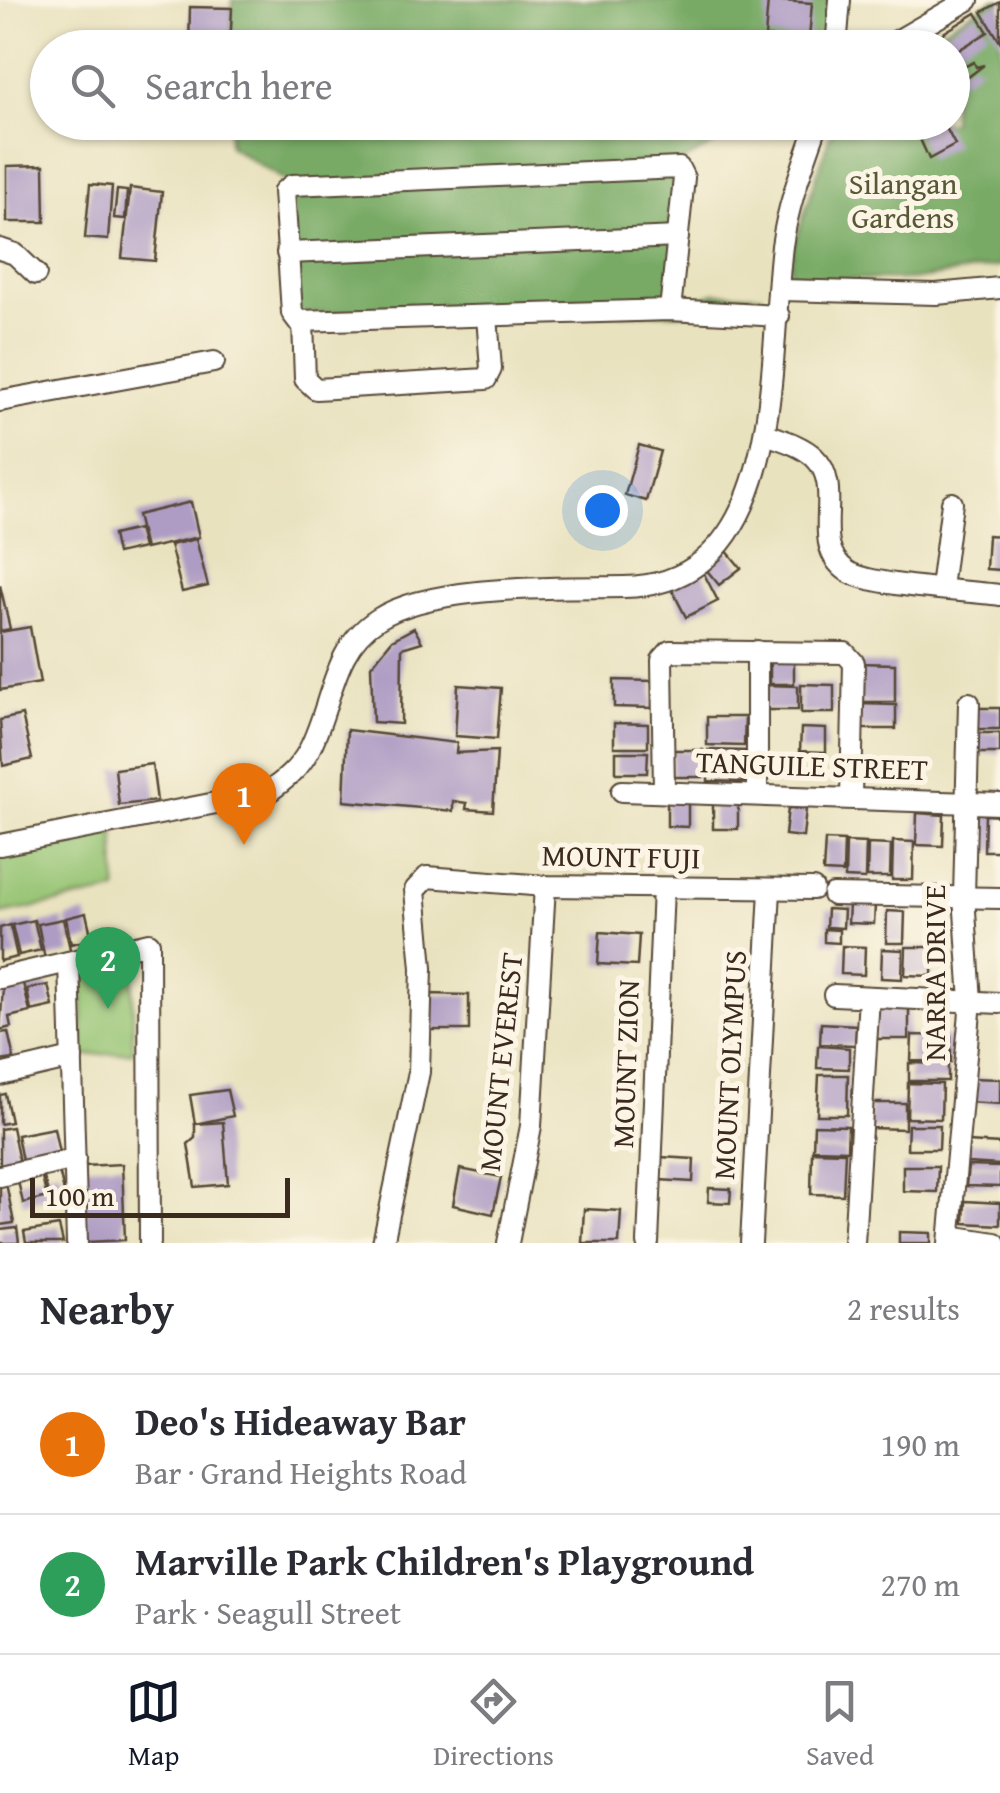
<!DOCTYPE html>
<meta charset="utf-8">
<style>
body{margin:0;font-family:"Gentium Book Plus",serif;background:#f2f2f3;color:#2b2b33}
.scale{position:absolute;left:30px;bottom:25px;width:260px;box-sizing:border-box;padding-left:10px;border:5px solid #3b2a1e;border-top:0;font-size:28px;line-height:35px;white-space:nowrap;color:#3b2a1e;-webkit-text-stroke:8px #fcf5e5;paint-order:stroke}
.you{position:absolute;left:602px;top:510px;width:35px;height:35px;margin:-25px;border:8px solid #fff;border-radius:50%;background:#1a73e8;box-shadow:0 0 0 15px #1a73e833}
.badge{display:grid;place-items:center;width:65px;height:65px;border-radius:50%;background:#111827;color:#fff;font-size:32px;font-weight:700}
.pin{position:absolute;translate:-50% -82px;filter:drop-shadow(0 2px 5px #0008)}
.pin::after{content:'';position:absolute;top:52px;width:35px;height:30px;background:inherit;clip-path:polygon(0 0,100% 0,50% 100%)}
.list{margin:0;padding:0;list-style:none}
h2{display:flex;justify-content:space-between;align-items:center;height:130px;margin:0;padding:0 40px;font-size:42px}
h2 small{font-size:32px;font-weight:400;color:#7c7c81}
.list li{display:grid;grid-template-columns:65px 1fr auto;gap:30px;align-items:center;box-sizing:border-box;height:140px;padding:0 40px;border-top:2px solid #e1e1e2}
.list b{display:block;font-size:38px;white-space:nowrap}
.list p{margin:0;font-size:32px;white-space:nowrap;color:#7c7c81}
.list em{font-size:32px;font-style:normal;color:#7c7c81}
.icon{flex:none;width:55px;height:55px;fill:none;stroke:currentColor;stroke-width:2;stroke-linecap:round;stroke-linejoin:round}
.map{position:relative;flex:none;width:1000px;height:1243px;overflow:hidden}
.search{position:absolute;background:#fff;box-shadow:0 2px 8px #0004;left:30px;right:30px;top:30px;height:110px;display:flex;align-items:center;gap:25px;box-sizing:border-box;padding:0 35px;border-radius:55px;color:#7c7c81;font-size:38px}
.sheet{height:410px;background:#fff}
nav{display:flex;justify-content:space-around;align-items:center;box-sizing:border-box;height:140px;border-top:2px solid #e1e1e2;background:#fff;font-size:28px;color:#7c7c81}
nav a{display:grid;justify-items:center;gap:5px}
nav .on{color:#111827}
.map>svg:first-child{display:block}
</style>
<div class="map">
<svg width="1000" height="1243" viewBox="0 0 1000 1243">
<rect width="100%" height="100%" fill="#fcf5e5"/>
<filter id="ink" filterUnits="userSpaceOnUse"><feTurbulence type="fractalNoise" baseFrequency=".01" numOctaves="2"/><feDisplacementMap in="SourceGraphic" scale="20" xChannelSelector="R" yChannelSelector="G"/><feConvolveMatrix kernelMatrix="1 2 1 2 8 2 1 2 1" color-interpolation-filters="sRGB"/></filter>
<filter id="wash" filterUnits="userSpaceOnUse"><feTurbulence type="fractalNoise" baseFrequency=".0048" numOctaves="4" result="noise"/><feDisplacementMap in="SourceGraphic" scale="40" xChannelSelector="R" yChannelSelector="G"/><feGaussianBlur stdDeviation="2.25" result="paint"/><feColorMatrix in="noise" values="0 0 0 0 0 0 0 0 0 0 0 0 0 0 0 0 0 1.4 0 .05"/><feComposite in="paint" operator="in"/></filter>
<g filter="url(#wash)">
<rect width="100%" height="100%" fill="#e9e2bf"/>
<!-- green -->
<g fill="#96c473" stroke="#687748" stroke-width="2.5">
<polygon points="114,829 117,891 0,914 0,852"/>
<polygon points="133,960 133,1052 82,1056 84,965"/>
</g>
<!-- forest -->
<g fill="#78aa65" stroke="#5a6a42" stroke-width="2.5">
<polygon points="232,0 840,0 836,47 231,48"/>
<polygon points="993,0 1000,0 1000,266 911,280 789,278 793,248 834,123 952,122 952,48 912,47"/>
<polygon points="229,122 752,123 673,167 678,237 671,310 715,293 763,295 723,313 292,313 292,185 229,146"/>
</g>
<g id="blocks">
<!-- building -->
<g fill="#af9cc4">
<polygon points="768,0 812,3 809,39 765,37"/>
<polygon points="1000,2 1000,42 982,12"/>
<polygon points="190,7 232,8 230,48 189,48"/>
<polygon points="976,13 988,32 952,54 952,48 919,48"/>
<polygon points="974,62 976,67 984,65 963,81 957,70"/>
<polygon points="933,122 943,122 955,145 929,159 916,130"/>
<polygon points="44,165 45,222 7,222 7,166"/>
<polygon points="90,184 112,186 108,240 85,238"/>
<polygon points="130,188 162,192 155,261 122,258"/>
<polygon points="117,190 127,191 125,219 114,218"/>
<polygon points="639,445 660,451 646,501 625,495"/>
<polygon points="191,502 199,537 145,549 137,515"/>
<polygon points="138,529 143,548 117,554 113,535"/>
<polygon points="988,535 1000,536 1000,570 986,569"/>
<polygon points="196,539 208,586 182,592 170,545"/>
<polygon points="726,550 741,568 719,585 705,568"/>
<polygon points="702,570 718,601 686,617 670,586"/>
<polygon points="0,585 10,629 0,631"/>
<polygon points="30,627 40,683 0,690 0,632"/>
<polygon points="414,628 422,642 402,648 401,724 373,722 371,666 392,640"/>
<rect x="770" y="656" width="24" height="28"/>
<polygon points="857,663 895,664 895,702 856,702"/>
<polygon points="614,680 653,681 652,708 614,707"/>
<polygon points="801,684 834,685 834,713 801,713"/>
<polygon points="458,685 501,688 497,739 455,736"/>
<polygon points="765,685 798,686 798,710 765,710"/>
<polygon points="859,704 896,705 896,729 858,729"/>
<rect x="972" y="708" width="28" height="21"/>
<polygon points="22,715 32,759 3,766 0,720"/>
<polygon points="707,717 745,717 744,746 707,745"/>
<polygon points="614,723 648,724 648,747 614,747"/>
<polygon points="801,728 826,729 826,752 800,751"/>
<polygon points="347,730 457,743 456,753 497,751 493,811 466,809 467,803 453,801 453,811 344,801"/>
<rect x="974" y="733" width="26" height="20"/>
<rect x="672" y="750" width="31" height="27"/>
<polygon points="708,750 745,751 745,782 708,781"/>
<polygon points="616,752 648,752 647,773 616,773"/>
<polygon points="152,764 157,801 119,805 115,769"/>
<polygon points="667,798 688,798 688,827 667,826"/>
<polygon points="713,798 738,799 738,829 713,829"/>
<polygon points="788,808 806,809 803,837 785,835"/>
<polygon points="917,813 944,815 943,846 916,845"/>
<polygon points="985,815 1000,816 1000,851 984,851"/>
<polygon points="825,840 844,841 843,873 823,872"/>
<polygon points="893,841 914,842 913,880 892,880"/>
<polygon points="846,842 866,843 865,879 845,878"/>
<polygon points="868,844 891,845 890,877 867,877"/>
<polygon points="849,904 875,905 874,924 848,923"/>
<polygon points="827,909 844,910 843,928 826,927"/>
<polygon points="887,911 905,912 904,943 886,943"/>
<polygon points="86,913 92,939 71,944 66,918"/>
<polygon points="63,919 71,953 45,959 38,924"/>
<polygon points="34,920 41,950 19,955 12,925"/>
<polygon points="10,925 17,957 0,961 0,928"/>
<polygon points="824,929 839,930 839,943 824,942"/>
<polygon points="600,932 639,935 637,966 598,964"/>
<polygon points="842,946 865,947 864,975 841,974"/>
<polygon points="906,947 933,947 932,976 905,975"/>
<polygon points="882,949 903,950 902,979 881,978"/>
<polygon points="23,983 30,1012 9,1017 11,1027 0,1030 3,987"/>
<polygon points="48,985 53,1006 31,1011 27,989"/>
<polygon points="429,994 469,995 469,1030 429,1030"/>
<polygon points="876,1002 909,1003 909,1039 875,1039"/>
<polygon points="821,1023 856,1025 855,1045 820,1044"/>
<polygon points="8,1032 14,1059 0,1061 0,1033"/>
<polygon points="912,1035 951,1036 951,1062 911,1061"/>
<polygon points="818,1046 849,1048 849,1069 817,1068"/>
<polygon points="909,1063 948,1064 948,1081 909,1081"/>
<polygon points="819,1075 848,1075 847,1115 817,1115"/>
<polygon points="970,1078 1000,1079 1000,1104 968,1102"/>
<polygon points="908,1083 942,1084 941,1119 907,1118"/>
<polygon points="227,1090 233,1116 195,1124 190,1095"/>
<polygon points="5,1094 11,1122 0,1124 0,1095"/>
<polygon points="870,1103 905,1103 905,1129 869,1128"/>
<polygon points="223,1122 228,1184 195,1187 188,1144 195,1138 195,1124"/>
<polygon points="814,1125 848,1126 847,1150 813,1149"/>
<polygon points="908,1125 940,1125 939,1149 907,1149"/>
<polygon points="12,1127 19,1162 0,1166 0,1129"/>
<polygon points="54,1128 59,1153 22,1161 17,1135"/>
<polygon points="968,1142 1000,1144 1000,1165 967,1163"/>
<polygon points="812,1151 845,1152 843,1195 811,1194"/>
<polygon points="660,1157 694,1159 693,1182 659,1180"/>
<polygon points="122,1164 125,1240 87,1242 84,1166"/>
<polygon points="903,1166 938,1166 937,1192 903,1191"/>
<polygon points="968,1166 1000,1167 1000,1187 966,1186"/>
<polygon points="460,1169 501,1177 493,1214 453,1205"/>
<polygon points="59,1170 65,1197 50,1200 43,1174"/>
<polygon points="41,1175 47,1197 23,1203 18,1181"/>
<polygon points="6,1183 14,1223 0,1225 0,1184"/>
<polygon points="709,1188 731,1189 730,1203 708,1202"/>
<polygon points="965,1201 1000,1203 1000,1225 964,1223"/>
<polygon points="584,1209 621,1211 619,1243 582,1243"/>
<polygon points="59,1226 63,1243 26,1243 24,1232"/>
<polygon points="17,1228 19,1243 0,1243 0,1230"/>
<polygon points="899,1232 931,1233 931,1243 899,1243"/>
</g>
</g>
</g>
<g filter="url(#ink)">
<use href="#blocks" fill-opacity="0" stroke="#554636" stroke-width="2.5"/>
<g fill="none" stroke-linecap="round" stroke-linejoin="round">
<defs>
<g id="minor">
<polyline points="836,48 840,0"/>
<polyline points="885,48 968,0"/>
<polyline points="0,249 15,254 36,274"/>
<polyline points="287,253 678,237"/>
<polyline points="781,290 936,294 1000,288"/>
<polyline points="670,310 684,178 679,168 292,185 284,191 292,313 298,321 670,310 779,316"/>
<polyline points="303,322 305,379 316,389 486,379 491,369 487,316"/>
<polyline points="0,401 214,362"/>
<path d="M766,434C782,440 801,445 814,457C847,488 807,543 847,571C868,586 969,591 1000,595"/>
<polyline points="941,588 952,503"/>
<polyline points="664,790 662,660 670,651 845,653 854,663 851,797"/>
<polyline points="622,791 1000,804"/>
<polyline points="757,794 757,651"/>
<path d="M0,845L267,793C284,781 299,769 309,750C333,704 331,649 378,619C432,584 559,588 624,587C788,585 768,355 782,246C788,203 804,163 818,122"/>
<polyline points="833,895 1000,898"/>
<polyline points="69,962 77,1243"/>
<polyline points="0,978 149,943 150,1243"/>
<polyline points="834,995 1000,1003"/>
<polyline points="0,1075 72,1058"/>
<polyline points="0,1176 75,1159"/>
<polyline points="950,1236 995,1243"/>
<polyline points="383,1243 419,1072 422,968 415,890 427,877 545,886 813,889"/>
<polyline points="508,1243 531,1126 545,886"/>
<polyline points="648,1243 663,888"/>
<polyline points="751,1243 770,890"/>
<polyline points="854,1243 869,997"/>
<polyline points="949,1243 971,1001 964,896 969,703"/>
</g>
</defs>
<!-- minor casing -->
<use href="#minor" stroke="#554636" stroke-width="24"/>
<!-- minor -->
<use href="#minor" stroke="#fff" stroke-width="20"/>
</g>
</g>
<g text-anchor="middle" stroke-width="10" stroke-linejoin="round" paint-order="stroke">
<!-- park labels -->
<g font-size="30" fill="#565838" stroke="#fcf5e5">
<text x="903" y="194">Silangan<tspan x="903" dy="34">Gardens</tspan></text>
</g>
<!-- street labels -->
<g font-size="30" fill="#3b2a1e" stroke="#fcf5e5">
<text transform="translate(812 766) rotate(2)" y="10">TANGUILE STREET</text>
<text transform="translate(621 857) rotate(1)" y="10">MOUNT FUJI</text>
<text transform="translate(935 973) rotate(-90)" y="10">NARRA DRIVE</text>
<text transform="translate(501 1062) rotate(-84)" y="10">MOUNT EVEREST</text>
<text transform="translate(626 1064) rotate(-88)" y="10">MOUNT ZION</text>
<text transform="translate(730 1065) rotate(-87)" y="10">MOUNT OLYMPUS</text>
</g>
</g>
</svg>
<div class="scale">100 m</div>
<div class="you"></div>
<div class="pin badge" style="left:244px;top:845px;background:#e8710a">1</div>
<div class="pin badge" style="left:108px;top:1009px;background:#2e9e5b">2</div>
<div class="search"><svg class="icon" aria-label="search" viewBox="0 0 24 24"><circle cx="10" cy="10" r="6"/><path d="M15 15l6 6"/></svg>Search here</div>
</div>
<section class="sheet">
<h2>Nearby<small>2 results</small></h2>
<ul class="list">
<li><span class="badge" style="background:#e8710a">1</span><div><b>Deo's Hideaway Bar</b><p>Bar · Grand Heights Road</p></div><em>190 m</em></li>
<li><span class="badge" style="background:#2e9e5b">2</span><div><b>Marville Park Children's Playground</b><p>Park · Seagull Street</p></div><em>270 m</em></li>
</ul>
</section>
<nav>
<a class="on"><svg class="icon" aria-label="map" viewBox="0 0 24 24"><path d="M3 6l6-2 6 2 6-2v14l-6 2-6-2-6 2zM9 4v14M15 6v14"/></svg>Map</a>
<a><svg class="icon" aria-label="directions" viewBox="0 0 24 24"><path d="M12 3l9 9-9 9-9-9zM9 14v-3h6M13 9l2 2-2 2"/></svg>Directions</a>
<a><svg class="icon" aria-label="saved" viewBox="0 0 24 24"><path d="M7 4h10v16l-5-4-5 4z"/></svg>Saved</a>
</nav>
